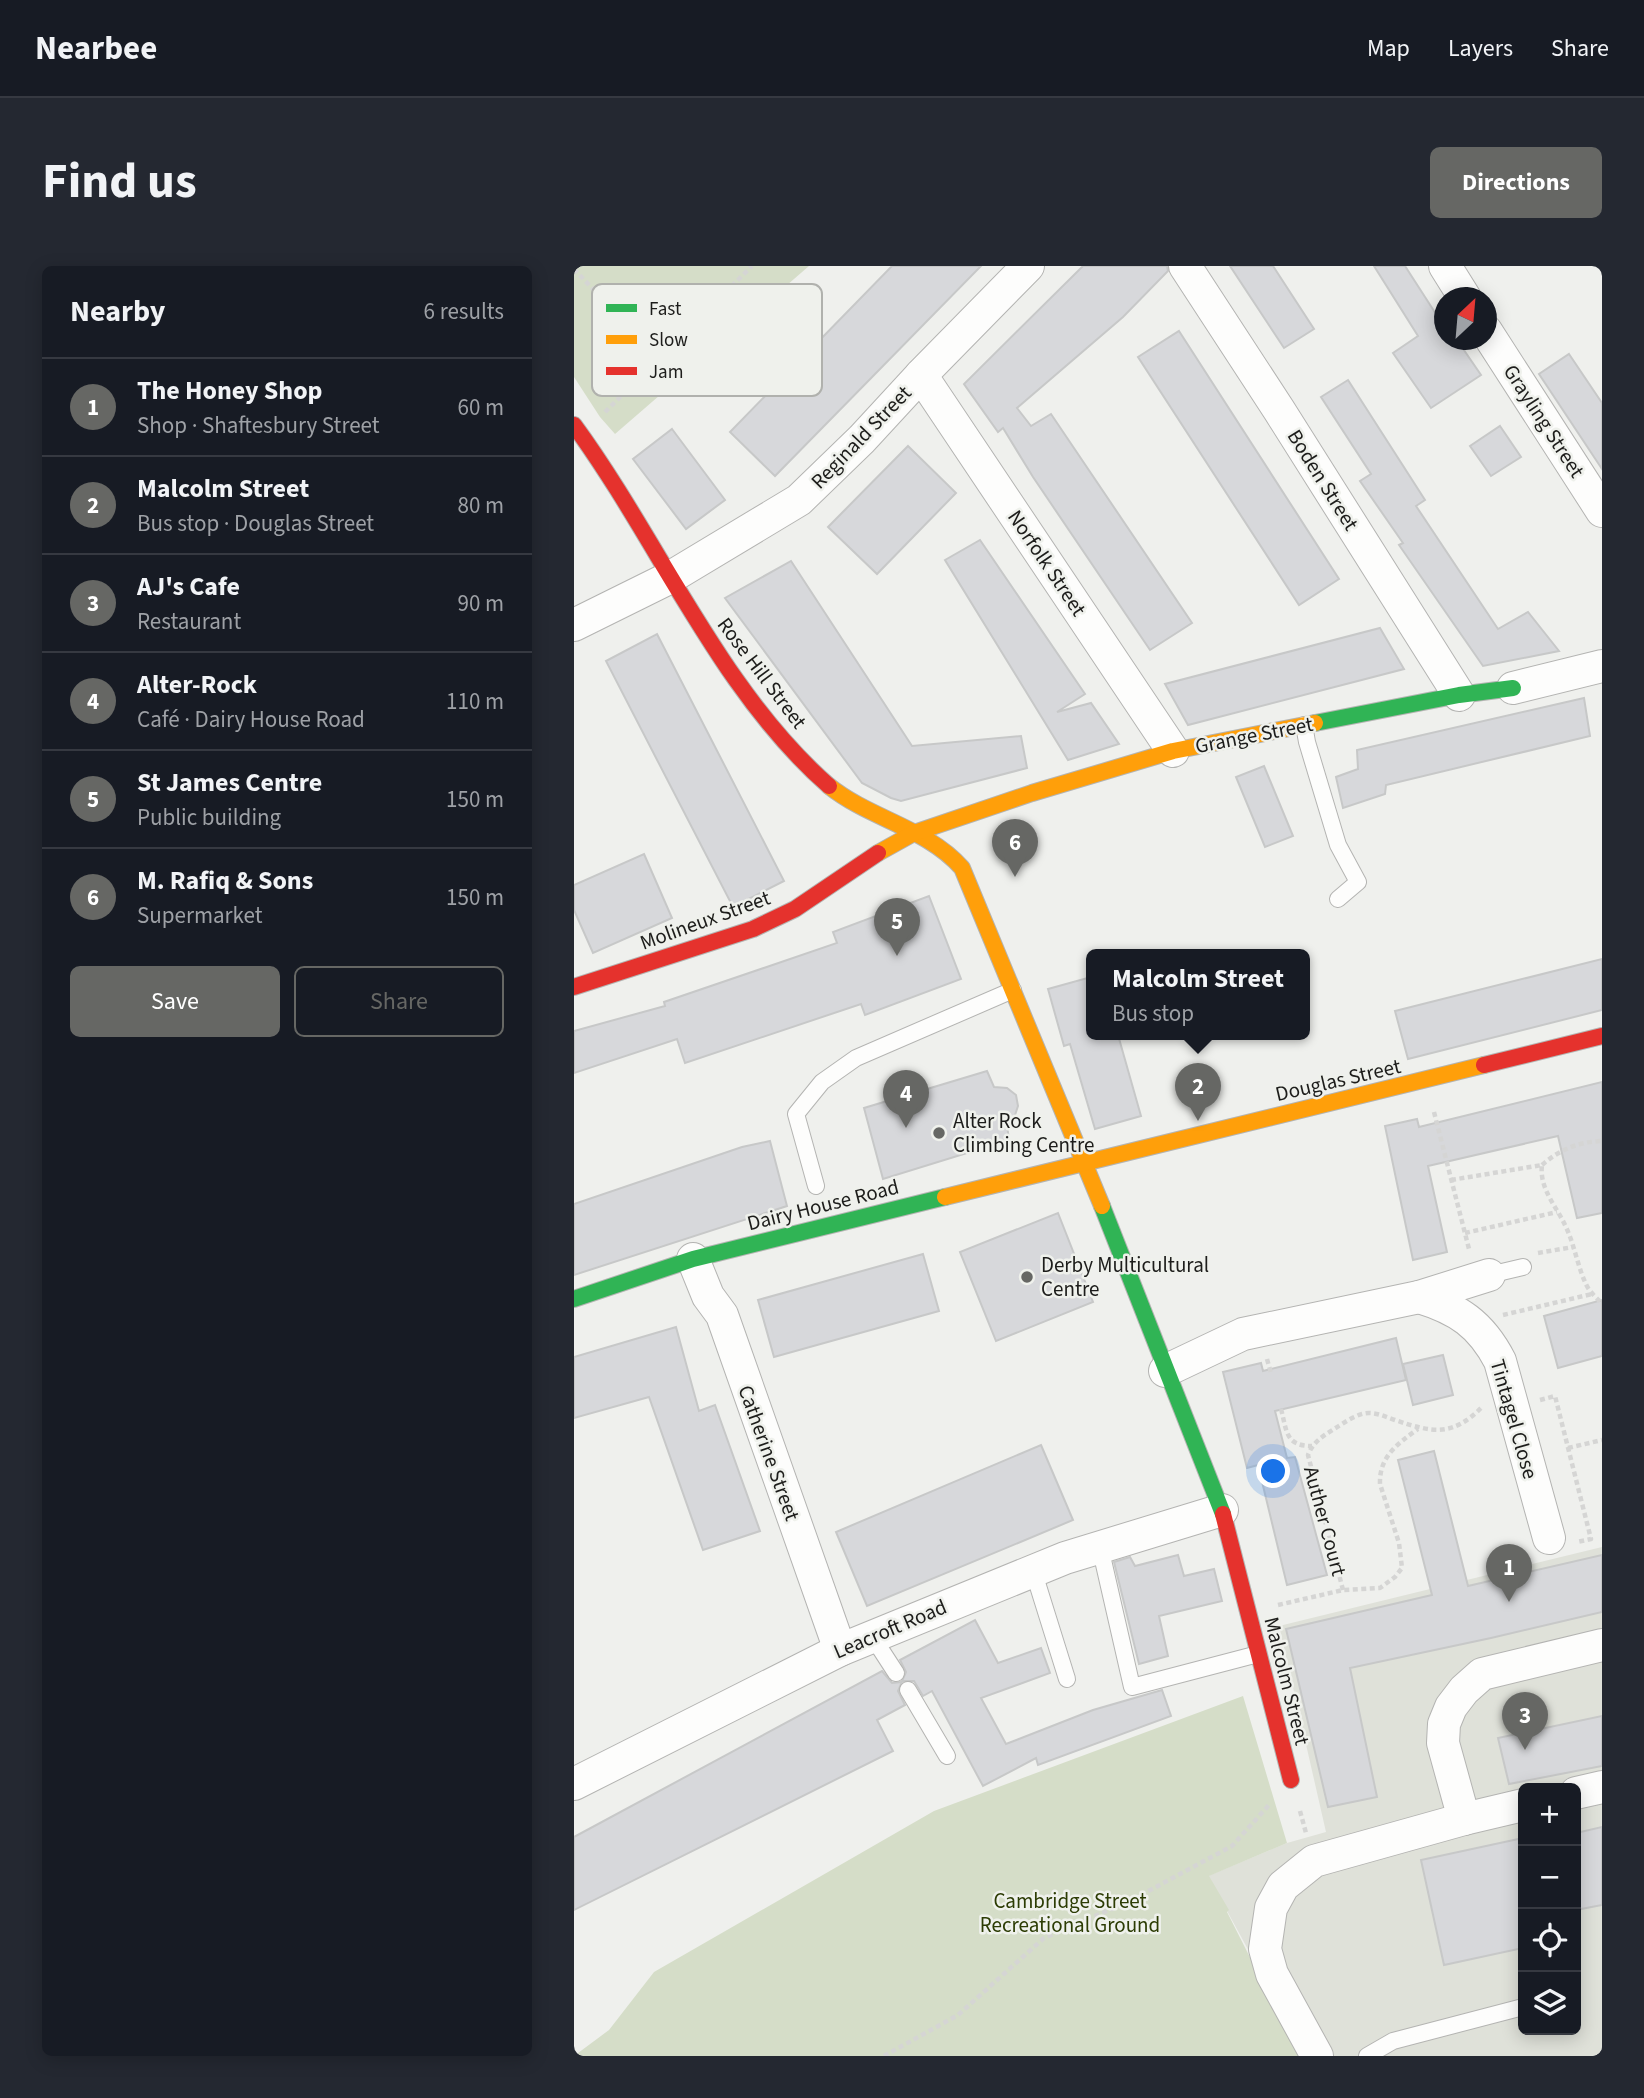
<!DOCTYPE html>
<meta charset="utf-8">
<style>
body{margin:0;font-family:"Source Sans 3",sans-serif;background:#242831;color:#f1f3f6}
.controls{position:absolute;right:21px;bottom:21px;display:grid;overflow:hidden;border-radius:10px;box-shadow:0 4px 18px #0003}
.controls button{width:63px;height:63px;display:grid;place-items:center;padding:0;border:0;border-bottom:2px solid #363941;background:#171b24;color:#f1f3f6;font:35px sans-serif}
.compass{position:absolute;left:860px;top:21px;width:63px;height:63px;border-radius:50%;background:#171b24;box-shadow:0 4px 18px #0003;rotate:26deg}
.you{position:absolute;left:700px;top:1206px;width:24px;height:24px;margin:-18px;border:5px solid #fff;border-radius:50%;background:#1a73e8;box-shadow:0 0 0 10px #1a73e833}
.badge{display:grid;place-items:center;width:46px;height:46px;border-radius:50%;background:#666764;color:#fff;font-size:23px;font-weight:700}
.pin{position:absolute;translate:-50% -58px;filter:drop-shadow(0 2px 4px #0008)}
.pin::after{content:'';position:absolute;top:37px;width:24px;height:21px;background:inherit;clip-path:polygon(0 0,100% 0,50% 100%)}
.popup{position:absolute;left:512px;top:683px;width:224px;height:91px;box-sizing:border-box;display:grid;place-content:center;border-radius:10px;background:#171b24;filter:drop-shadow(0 2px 5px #0005);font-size:23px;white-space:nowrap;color:#9ea1a6}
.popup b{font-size:26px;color:#f1f3f6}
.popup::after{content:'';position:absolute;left:50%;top:100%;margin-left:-14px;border:14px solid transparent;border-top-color:#171b24}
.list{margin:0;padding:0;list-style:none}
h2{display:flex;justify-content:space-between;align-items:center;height:91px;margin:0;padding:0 28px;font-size:30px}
h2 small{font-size:23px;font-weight:400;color:#9ea1a6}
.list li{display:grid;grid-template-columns:46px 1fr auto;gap:21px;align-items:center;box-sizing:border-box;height:98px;padding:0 28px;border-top:2px solid #363941}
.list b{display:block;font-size:26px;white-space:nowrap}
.list p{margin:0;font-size:23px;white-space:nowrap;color:#9ea1a6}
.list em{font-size:23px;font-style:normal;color:#9ea1a6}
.actions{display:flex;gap:14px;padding:21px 28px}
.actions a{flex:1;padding:16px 0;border:2px solid #666764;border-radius:10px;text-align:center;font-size:24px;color:#666764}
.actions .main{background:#666764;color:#fff}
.icon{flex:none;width:38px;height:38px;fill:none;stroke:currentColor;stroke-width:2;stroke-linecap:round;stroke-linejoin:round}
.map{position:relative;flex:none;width:1028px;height:1790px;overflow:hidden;border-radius:10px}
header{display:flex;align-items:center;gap:42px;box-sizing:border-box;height:98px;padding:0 35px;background:#171b24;border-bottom:2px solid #363941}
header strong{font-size:33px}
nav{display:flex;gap:38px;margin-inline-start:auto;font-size:24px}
.intro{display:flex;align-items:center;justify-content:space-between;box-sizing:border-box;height:168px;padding:0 42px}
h1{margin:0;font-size:49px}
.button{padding:18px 32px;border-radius:10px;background:#666764;color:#fff;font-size:24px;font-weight:700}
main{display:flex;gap:42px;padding:0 42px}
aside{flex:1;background:#171b24;border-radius:10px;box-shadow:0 4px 18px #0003}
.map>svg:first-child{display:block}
</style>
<header>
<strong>Nearbee</strong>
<nav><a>Map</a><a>Layers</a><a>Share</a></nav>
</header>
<div class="intro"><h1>Find us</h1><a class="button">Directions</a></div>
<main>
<aside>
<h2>Nearby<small>6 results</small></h2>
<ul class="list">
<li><span class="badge">1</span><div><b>The Honey Shop</b><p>Shop · Shaftesbury Street</p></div><em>60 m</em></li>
<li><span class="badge">2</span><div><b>Malcolm Street</b><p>Bus stop · Douglas Street</p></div><em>80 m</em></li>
<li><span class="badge">3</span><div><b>AJ's Cafe</b><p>Restaurant</p></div><em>90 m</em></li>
<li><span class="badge">4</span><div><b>Alter-Rock</b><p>Café · Dairy House Road</p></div><em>110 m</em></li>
<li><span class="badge">5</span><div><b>St James Centre</b><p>Public building</p></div><em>150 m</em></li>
<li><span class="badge">6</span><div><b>M. Rafiq &amp; Sons</b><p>Supermarket</p></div><em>150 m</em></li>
</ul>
<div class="actions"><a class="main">Save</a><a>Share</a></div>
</aside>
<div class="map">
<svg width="1028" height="1790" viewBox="0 0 1028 1790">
<rect width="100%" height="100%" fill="#eff0ed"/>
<!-- built -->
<path fill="#dfe1d9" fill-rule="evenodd" d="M1028,1281V1790H732L634,1610L713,1577L752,1566L705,1360ZM949,1522H1002V1764H949Z"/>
<!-- green -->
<g fill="#d5ddc8">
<polygon points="0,0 235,0 41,168 26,151 0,111"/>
<polygon points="669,1430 713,1577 635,1610 655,1644 653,1646 726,1790 0,1790 35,1764 80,1706 360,1545"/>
</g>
<!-- building -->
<g fill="#d7d8db" stroke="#c7c8c8" stroke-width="2">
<polygon points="318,0 407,0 201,210 156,166"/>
<polygon points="509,0 593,0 594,5 549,51 443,142 457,160 477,148 618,357 576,384 459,211 429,162 424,166 390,118"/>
<polygon points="656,0 699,0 740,63 710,82"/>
<polygon points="800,0 831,0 871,62 871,74 883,74 907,109 857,142 819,87 844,70"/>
<polygon points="605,65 765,313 725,339 564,91"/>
<polygon points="995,88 1028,137 1028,203 965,108"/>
<polygon points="774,114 851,234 842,240 924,363 954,346 985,385 909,400 825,279 829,277 786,215 797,208 747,131"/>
<polygon points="926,160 947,191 917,210 896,180"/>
<polygon points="98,163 151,234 112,263 59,193"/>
<polygon points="334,180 382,227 303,308 254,261"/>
<polygon points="406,274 511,428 483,446 517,437 545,478 494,494 371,294"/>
<polygon points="217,295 338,480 447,470 453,502 327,535 317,532 288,517 151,332"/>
<polygon points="806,362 830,403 614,459 591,418"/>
<polygon points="83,368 210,615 159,641 32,395"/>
<polygon points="1010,432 1016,470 812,519 811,528 769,542 762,511 784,503 783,484"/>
<polygon points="690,500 719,570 691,581 662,511"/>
<polygon points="70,588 98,652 19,687 0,644 0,619"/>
<polygon points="355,630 387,713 291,749 287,738 111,797 103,773 0,807 0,765 91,740 90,736 263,677 259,666"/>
<polygon points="1028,693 1028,744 834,793 821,745"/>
<polygon points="517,711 517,769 544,769 567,850 521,863 496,778 490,780 474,723"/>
<polygon points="413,805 420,821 433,822 442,829 444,840 441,849 433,859 435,874 309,913 290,842"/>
<polygon points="1028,816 1028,947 1003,952 984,870 854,900 873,986 839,994 811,860 843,853 845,861"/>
<polygon points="196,875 213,940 0,1009 0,938 168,881"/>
<polygon points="484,947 519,1036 422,1075 386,986"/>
<polygon points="349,988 365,1045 200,1091 184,1034"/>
<polygon points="1028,1034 1028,1090 984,1102 970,1050"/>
<polygon points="102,1061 125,1145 141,1139 186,1265 129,1284 75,1131 0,1152 0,1091"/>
<polygon points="822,1072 832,1114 701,1145 713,1192 721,1191 753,1309 713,1319 684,1199 673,1202 649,1106 687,1097 689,1105"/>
<polygon points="869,1089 879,1129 839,1139 829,1098"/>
<polygon points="467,1179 499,1254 293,1340 262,1266"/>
<polygon points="860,1185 894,1320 1028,1289 1028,1346 917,1372 776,1402 803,1531 754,1541 712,1363 858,1329 824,1194"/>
<polygon points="604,1289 610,1310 640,1303 648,1335 585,1350 594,1390 565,1398 540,1296 556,1291 561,1300"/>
<polygon points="401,1354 424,1397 467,1382 476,1407 407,1432 432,1478 519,1444 588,1424 597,1450 464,1499 462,1492 409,1520 358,1425 349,1430 340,1415 328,1415 332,1406 326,1394"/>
<polygon points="308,1405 318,1417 328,1416 324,1425 331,1439 303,1454 319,1485 0,1644 0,1571"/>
<polygon points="1028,1450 1028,1500 935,1518 924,1472"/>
<polygon points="1028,1561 1028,1639 1002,1644 1002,1567"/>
<polygon points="949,1572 949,1682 870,1699 847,1594"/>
</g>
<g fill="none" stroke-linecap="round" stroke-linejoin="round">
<defs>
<g id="lane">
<polyline points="730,459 733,476 764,579 784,616 764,633"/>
<polyline points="242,920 222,848 248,816 282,792 439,724"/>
<polyline points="915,1009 949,1001"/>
<polyline points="526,1281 558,1421 684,1388"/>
<polyline points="459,1304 493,1413"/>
<polyline points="298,1370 322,1407"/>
<polyline points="334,1424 373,1490"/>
<polyline points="793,1790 819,1775 949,1741"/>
</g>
<g id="street">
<polyline points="611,0 705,144 885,429"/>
<polyline points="871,0 891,32"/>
<polyline points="912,65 1028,245"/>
<polyline points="347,109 599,485"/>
<polyline points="0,359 97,311 225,234 288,173 347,109 454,0"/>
<polyline points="939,422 1028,400"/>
<polyline points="119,993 134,1030 148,1049 266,1384"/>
<path d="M845,1031C884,1043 907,1058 926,1095L975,1272"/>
<polyline points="591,1105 669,1068 845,1031 915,1009"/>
<polyline points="0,1518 266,1384 491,1292 648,1244"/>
<polyline points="1002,1527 1028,1521"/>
<polyline points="890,1553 869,1477 870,1458 877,1441 890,1424 908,1408 1028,1379"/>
<polyline points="743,1790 698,1708 691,1683 697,1642 709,1620 740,1595 890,1553 949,1539"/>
</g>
<g id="fast">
<polyline points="741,457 885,429 939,422"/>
<polyline points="528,940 649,1248"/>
<polyline points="0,1033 119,993 371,931"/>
</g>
<g id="slow">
<path d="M255,520C296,553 353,562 388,602L528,940"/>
<polyline points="304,587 340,567 458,527 599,485 741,457"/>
<polyline points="371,931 910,799"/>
</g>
<g id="jam">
<path d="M0,159C85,275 146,425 255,520"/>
<polyline points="0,721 179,663 221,643 304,587"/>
<polyline points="910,799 1028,770"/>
<polyline points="649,1248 717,1514"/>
</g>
</defs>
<!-- lane casing -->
<use href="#lane" stroke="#b4b4b2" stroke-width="18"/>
<!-- street casing -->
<use href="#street" stroke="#b4b4b2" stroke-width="34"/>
<!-- fast casing -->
<use href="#fast" stroke="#b4b4b2" stroke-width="18"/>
<!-- slow casing -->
<use href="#slow" stroke="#b4b4b2" stroke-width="18"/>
<!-- jam casing -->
<use href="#jam" stroke="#b4b4b2" stroke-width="18"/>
<!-- path -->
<g stroke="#d5d5d4" stroke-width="4.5" stroke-dasharray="5 3.5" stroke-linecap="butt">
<polyline points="0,3 84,92"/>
<polyline points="31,146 178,0"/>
<polyline points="860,846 895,983"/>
<path d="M968,899C986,883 1005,876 1028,875"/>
<path d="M877,914L968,899C965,922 982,940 991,959C1000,977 1003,998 1011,1016C1014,1024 1021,1031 1028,1037"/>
<polyline points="891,967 983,946"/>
<polyline points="964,987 999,981"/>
<polyline points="929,1049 1018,1028"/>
<polyline points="693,1093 697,1107"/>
<polyline points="966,1134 981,1130 1017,1273 1003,1276"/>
<path d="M707,1143C713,1165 711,1180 738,1180"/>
<polyline points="994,1182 1028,1174"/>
<path d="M769,1324L734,1189C739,1176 749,1170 760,1163C770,1157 783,1147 795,1147C804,1147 812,1151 821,1154C859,1167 879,1171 909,1140"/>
<path d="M704,1339L769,1324L806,1322L821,1311L828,1302L825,1277L806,1218C805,1191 823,1178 844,1163"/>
<polyline points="726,1545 732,1567"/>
<polyline points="310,1790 384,1749 470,1672 554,1636 658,1580 695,1539"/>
</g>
<!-- lane -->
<use href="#lane" stroke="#fdfdfc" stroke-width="16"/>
<!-- street -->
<use href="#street" stroke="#fdfdfc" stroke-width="32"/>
<!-- fast -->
<use href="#fast" stroke="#30b455" stroke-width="16"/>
<!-- slow -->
<use href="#slow" stroke="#ff9f0a" stroke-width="16"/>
<!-- jam -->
<use href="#jam" stroke="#e5322d" stroke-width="16"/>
</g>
<!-- markers -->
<g fill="#666764" stroke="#eff1ec" stroke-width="2.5">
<circle cx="365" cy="867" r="7"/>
<circle cx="453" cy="1011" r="7"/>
</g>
<g text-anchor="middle" stroke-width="5" stroke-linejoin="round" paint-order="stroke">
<!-- street labels -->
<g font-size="21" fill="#1d1d1b" stroke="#eff1ec">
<text transform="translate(970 155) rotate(57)" y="7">Grayling Street</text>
<text transform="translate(287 171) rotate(-46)" y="7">Reginald Street</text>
<text transform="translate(749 214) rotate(58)" y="7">Boden Street</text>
<text transform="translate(473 297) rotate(56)" y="7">Norfolk Street</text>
<text transform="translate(188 407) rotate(53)" y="7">Rose Hill Street</text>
<text transform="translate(680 469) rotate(-11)" y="7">Grange Street</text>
<text transform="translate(131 654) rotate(-20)" y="7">Molineux Street</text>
<text transform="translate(764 814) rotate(-13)" y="7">Douglas Street</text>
<text transform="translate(249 939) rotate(-14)" y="7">Dairy House Road</text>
<text transform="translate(940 1153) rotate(74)" y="7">Tintagel Close</text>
<text transform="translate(195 1187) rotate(70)" y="7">Catherine Street</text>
<text transform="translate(751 1255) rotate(75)" y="7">Auther Court</text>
<text transform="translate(316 1363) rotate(-23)" y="7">Leacroft Road</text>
<text transform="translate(713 1415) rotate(76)" y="7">Malcolm Street</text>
</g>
<!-- poi labels -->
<g font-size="21" fill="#1d1d1b" stroke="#eff1ec" text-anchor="start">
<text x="379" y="862">Alter Rock<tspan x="379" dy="24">Climbing Centre</tspan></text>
<text x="467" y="1006">Derby Multicultural<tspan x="467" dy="24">Centre</tspan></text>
</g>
<!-- park labels -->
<g font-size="21" fill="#2c3c04" stroke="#eff1ec">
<text x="496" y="1642">Cambridge Street<tspan x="496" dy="24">Recreational Ground</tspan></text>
</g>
</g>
<!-- legend -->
<rect x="18" y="18" width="230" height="112" rx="10" fill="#eff1ec" stroke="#b0b1ad" stroke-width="2"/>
<rect x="32" y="38" width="31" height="8" fill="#30b455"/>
<rect x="32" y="69" width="31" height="9" fill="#ff9f0a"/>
<rect x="32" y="101" width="31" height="8" fill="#e5322d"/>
<g font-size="19" fill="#1d1d1b">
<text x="75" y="49">Fast</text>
<text x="75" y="80">Slow</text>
<text x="75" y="112">Jam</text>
</g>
</svg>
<div class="controls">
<button>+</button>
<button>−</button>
<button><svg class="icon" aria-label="locate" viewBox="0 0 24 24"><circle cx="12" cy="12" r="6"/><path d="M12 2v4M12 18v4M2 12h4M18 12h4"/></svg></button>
<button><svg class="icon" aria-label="layers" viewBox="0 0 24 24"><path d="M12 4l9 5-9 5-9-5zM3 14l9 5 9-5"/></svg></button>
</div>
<svg class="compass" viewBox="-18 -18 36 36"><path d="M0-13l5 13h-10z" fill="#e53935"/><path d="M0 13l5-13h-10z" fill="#9ea1a6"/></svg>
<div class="you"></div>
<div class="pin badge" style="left:935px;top:1336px">1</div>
<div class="pin badge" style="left:624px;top:855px">2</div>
<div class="popup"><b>Malcolm Street</b>Bus stop</div>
<div class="pin badge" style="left:951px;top:1484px">3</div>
<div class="pin badge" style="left:332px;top:862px">4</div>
<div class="pin badge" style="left:323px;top:690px">5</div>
<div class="pin badge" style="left:441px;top:611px">6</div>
</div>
</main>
